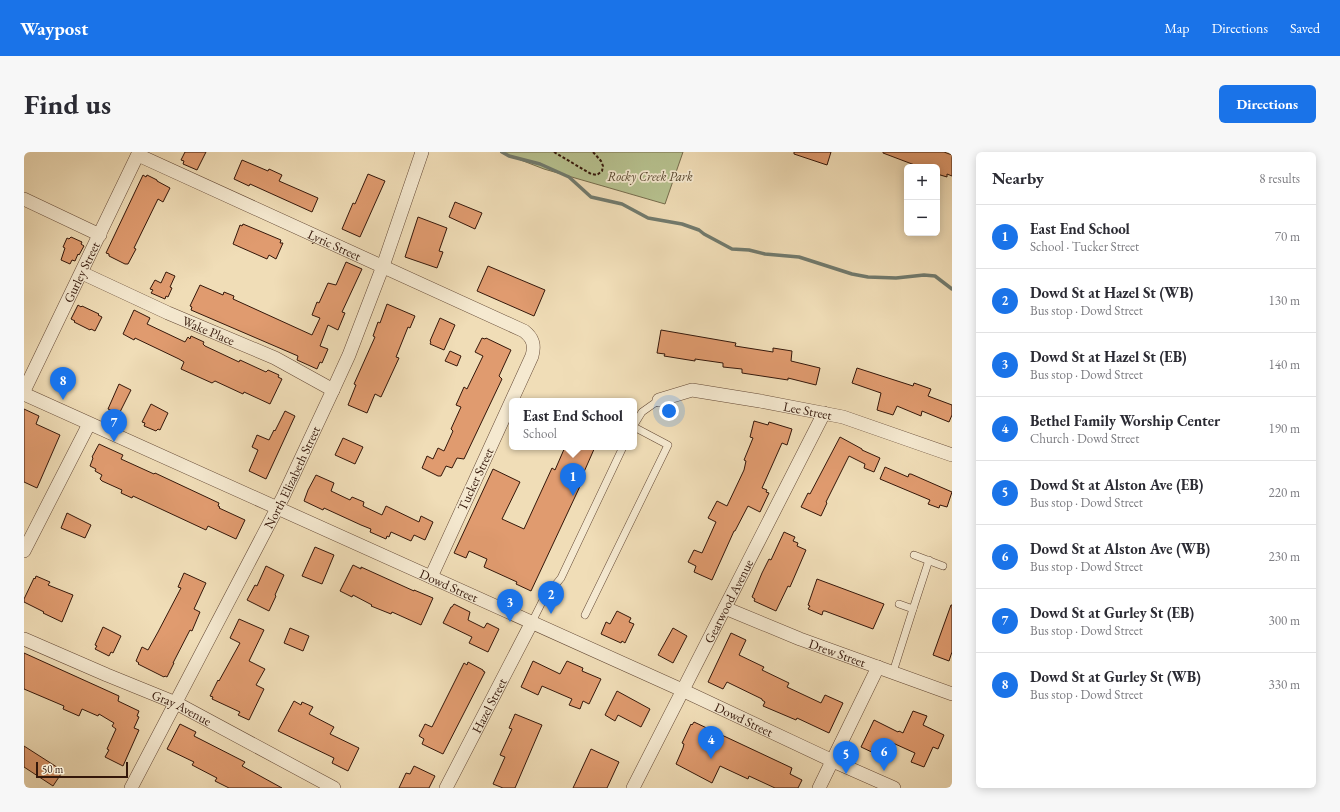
<!DOCTYPE html>
<meta charset="utf-8">
<style>
body{margin:0;font-family:"EB Garamond",serif;background:#f7f7f7;color:#2b2b33}
.controls{position:absolute;right:12px;top:12px;display:grid;overflow:hidden;border-radius:6px;box-shadow:0 2px 10px #0003}
.controls button{width:36px;height:36px;display:grid;place-items:center;padding:0;border:0;border-bottom:1px solid #e1e1e2;background:#fff;color:#2b2b33;font:20px sans-serif}
.scale{position:absolute;left:12px;bottom:10px;width:92px;box-sizing:border-box;padding-left:4px;border:2px solid #34170a;border-top:0;font-size:11px;line-height:14px;white-space:nowrap;color:#34170a;-webkit-text-stroke:3px #f5e9d0;paint-order:stroke}
.you{position:absolute;left:645px;top:259px;width:14px;height:14px;margin:-10px;border:3px solid #fff;border-radius:50%;background:#1a73e8;box-shadow:0 0 0 6px #1a73e833}
.badge{display:grid;place-items:center;width:26px;height:26px;border-radius:50%;background:#1a73e8;color:#fff;font-size:13px;font-weight:700}
.pin{position:absolute;translate:-50% -33px;filter:drop-shadow(0 1px 2px #0008)}
.pin::after{content:'';position:absolute;top:21px;width:14px;height:12px;background:inherit;clip-path:polygon(0 0,100% 0,50% 100%)}
.popup{position:absolute;left:485px;top:246px;width:128px;height:52px;box-sizing:border-box;display:grid;place-content:center;border-radius:6px;background:#fff;filter:drop-shadow(0 1px 3px #0005);font-size:13px;white-space:nowrap;color:#7c7c81}
.popup b{font-size:15px;color:#2b2b33}
.popup::after{content:'';position:absolute;left:50%;top:100%;margin-left:-8px;border:8px solid transparent;border-top-color:#fff}
.list{margin:0;padding:0;list-style:none}
h2{display:flex;justify-content:space-between;align-items:center;height:52px;margin:0;padding:0 16px;font-size:17px}
h2 small{font-size:13px;font-weight:400;color:#7c7c81}
.list li{display:grid;grid-template-columns:26px 1fr auto;gap:12px;align-items:center;box-sizing:border-box;height:64px;padding:0 16px;border-top:1px solid #e1e1e2}
.list b{display:block;font-size:15px;white-space:nowrap}
.list p{margin:0;font-size:13px;white-space:nowrap;color:#7c7c81}
.list em{font-size:13px;font-style:normal;color:#7c7c81}
.map{position:relative;flex:none;width:928px;height:636px;overflow:hidden;border-radius:6px}
header{display:flex;align-items:center;gap:24px;box-sizing:border-box;height:56px;padding:0 20px;background:#1a73e8;color:#fff}
header strong{font-size:19px}
nav{display:flex;gap:22px;margin-inline-start:auto;font-size:14px}
.intro{display:flex;align-items:center;justify-content:space-between;box-sizing:border-box;height:96px;padding:0 24px}
h1{margin:0;font-size:28px}
.button{padding:10px 18px;border-radius:6px;background:#1a73e8;color:#fff;font-size:14px;font-weight:700}
main{display:flex;gap:24px;padding:0 24px}
aside{flex:1;background:#fff;border-radius:6px;box-shadow:0 2px 10px #0003}
.map>svg:first-child{display:block}
</style>
<header>
<strong>Waypost</strong>
<nav><a>Map</a><a>Directions</a><a>Saved</a></nav>
</header>
<div class="intro"><h1>Find us</h1><a class="button">Directions</a></div>
<main>
<div class="map">
<svg width="928" height="636" viewBox="0 0 928 636">
<rect width="100%" height="100%" fill="#f0ddb7"/>
<filter id="stains"><feTurbulence type="fractalNoise" baseFrequency=".005" numOctaves="4"/><feColorMatrix values="0 0 0 0 .2 0 0 0 0 .09 0 0 0 0 .02 0 0 0 .5 -.17"/></filter>
<radialGradient id="worn" r=".72"><stop offset=".6" stop-color="#630" stop-opacity="0"/><stop offset="1" stop-color="#630" stop-opacity=".3"/></radialGradient>
<!-- green -->
<polygon fill="#b7c290" stroke="#766c4d" points="476,0 659,0 641,52 520,17"/>
<g fill="none" stroke-linecap="round" stroke-linejoin="round">
<!-- stream -->
<polyline stroke="#717a6d" stroke-width="3.5" points="478,0 485,4 516,12 545,25 567,45 598,52 624,66 658,72 675,78 680,82 708,97 725,98 741,102 775,105 828,122 844,125 872,126 900,123 911,124 928,137"/>
</g>
<!-- building -->
<g fill="#e09b6f" stroke="#34170a">
<polygon points="161,0 182,0 173,18 159,12 160,9 157,8"/>
<polygon points="770,0 807,0 803,13 770,2"/>
<polygon points="859,0 920,0 928,3 928,24 923,22 923,25 913,22 913,15 896,15 859,1"/>
<polygon points="218,8 244,19 245,17 258,23 255,29 294,46 288,60 226,32 225,34 210,27"/>
<polygon points="344,22 361,29 336,85 318,77 329,51 331,52"/>
<polygon points="119,23 122,25 123,23 133,28 133,29 146,36 139,50 134,47 110,96 112,97 104,112 101,112 85,104 85,102 82,101"/>
<polygon points="431,50 458,61 451,77 425,65"/>
<polygon points="394,65 423,76 415,99 419,100 413,116 381,105"/>
<polygon points="219,72 257,88 256,91 259,91 252,107 245,103 243,107 209,92 216,73 218,74"/>
<polygon points="47,85 58,90 57,92 60,94 55,103 54,102 51,109 48,108 46,112 37,108 41,96 39,95 43,86 45,87"/>
<polygon points="322,110 338,117 318,160 321,161 314,178 304,173 296,194 304,197 298,211 296,210 293,217 273,208 274,204 167,158 168,155 166,154 176,133 199,143 200,140 210,144 209,147 288,183 296,166 288,163 293,150 295,151 304,131 312,133"/>
<polygon points="464,114 521,138 510,164 453,139"/>
<polygon points="142,120 151,124 146,135 148,136 144,145 142,144 141,147 127,141 129,138 126,137 131,128 137,131"/>
<polygon points="363,152 391,164 386,176 384,175 372,205 375,206 357,245 351,242 343,261 324,253 332,233 330,232 351,185 349,184 354,170 356,171"/>
<polygon points="54,153 57,155 58,154 75,162 74,163 78,165 71,179 67,177 66,178 50,170 51,169 47,167"/>
<polygon points="110,158 126,166 123,172 161,190 164,185 166,187 167,184 180,190 179,192 181,194 215,210 216,208 242,220 244,218 255,223 254,225 258,227 246,252 220,240 219,242 191,229 188,231 157,217 160,210 155,207 111,186 110,188 99,182"/>
<polygon points="416,166 431,173 420,198 406,192 407,190 406,189"/>
<polygon points="637,178 712,191 711,194 749,200 749,196 768,199 767,209 796,216 792,233 764,226 764,228 718,221 718,217 699,215 699,211 671,207 671,209 640,204 641,202 633,201"/>
<polygon points="458,186 461,187 462,186 487,198 475,224 478,227 440,307 433,306 428,316 422,314 417,324 414,324 398,316 403,304 409,307 414,296 420,299 429,279 427,277 437,255 432,253 440,235 443,237 459,204 451,200"/>
<polygon points="426,199 437,204 433,214 421,209"/>
<polygon points="833,216 889,234 890,231 907,237 904,244 928,253 928,263 925,270 898,259 897,264 873,254 869,263 853,258 857,241 828,231"/>
<polygon points="95,232 107,238 95,262 84,257"/>
<polygon points="127,252 144,261 136,278 134,277 132,279 120,274 121,271 118,270"/>
<polygon points="0,257 15,264 12,272 36,283 13,336 0,330"/>
<polygon points="261,259 271,264 242,327 225,319 234,298 228,295 233,283 245,288 250,278 251,279"/>
<polygon points="730,269 744,273 745,270 768,277 763,293 758,291 738,336 743,338 742,340 745,341 736,360 724,354 711,379 710,379 688,428 670,420 672,414 664,410 670,398 678,401 692,370 684,366 693,349 703,354 720,318 722,309 720,308 729,286 726,285"/>
<polygon points="816,285 838,297 838,298 856,306 850,320 840,316 841,312 825,304 802,350 803,351 797,364 777,355 784,341 786,342"/>
<polygon points="319,286 339,295 331,312 311,303"/>
<polygon points="75,292 99,303 97,307 130,322 131,321 195,351 194,354 196,355 195,356 221,368 212,387 184,374 182,378 109,344 108,346 97,341 98,338 78,329 76,327 78,323 71,319 72,317 66,314 69,306 68,305"/>
<polygon points="541,295 571,295 556,329 558,330 507,439 492,432 493,430 460,415 463,407 445,399 442,406 430,401 469,317 496,330 478,367 500,377 528,316 531,318"/>
<polygon points="861,315 884,325 885,322 887,322 928,340 923,355 916,353 915,356 904,352 906,348 856,327"/>
<polygon points="292,323 310,331 307,339 326,348 328,345 340,350 339,354 341,355 358,363 362,354 395,370 397,364 409,370 401,388 390,383 387,389 367,380 365,385 363,384 362,387 346,380 347,377 337,373 300,356 299,358 280,349 284,338"/>
<polygon points="43,361 67,373 61,386 37,376"/>
<polygon points="760,380 771,385 769,389 774,391 773,394 782,398 766,435 764,434 752,459 730,449 731,447 728,445 738,421 745,407 747,408"/>
<polygon points="291,395 310,403 298,432 278,424"/>
<polygon points="329,413 337,417 337,415 390,439 390,438 409,446 397,473 368,460 367,462 347,454 348,453 329,443 328,445 316,439"/>
<polygon points="242,414 260,423 251,443 252,444 245,459 223,448 231,433 233,434"/>
<polygon points="160,421 182,431 170,457 176,460 168,479 166,478 149,511 150,511 143,525 141,524 140,525 114,512 115,511 112,509 118,495 124,498 134,480 157,436 154,435"/>
<polygon points="12,424 26,430 24,433 49,443 38,470 19,461 20,460 0,450 0,447 10,426 11,427"/>
<polygon points="793,427 860,452 849,477 801,459 799,459 798,463 784,457 786,454 784,453"/>
<polygon points="430,452 446,460 444,468 460,476 463,471 475,477 464,500 445,491 448,485 419,471 427,455 428,455"/>
<polygon points="927,453 928,453 928,500 925,509 909,503"/>
<polygon points="593,459 607,466 605,470 610,472 601,491 598,489 597,491 577,482 582,470 586,472"/>
<polygon points="215,467 240,478 225,509 241,517 232,533 240,537 225,568 214,563 216,560 188,547 189,545 186,544 194,528 195,529 216,491 206,486"/>
<polygon points="79,475 97,484 89,501 87,500 85,504 71,497 73,494 71,493"/>
<polygon points="266,476 285,484 279,499 260,491"/>
<polygon points="649,476 663,484 649,511 634,503"/>
<polygon points="707,481 722,488 715,503 740,515 738,518 765,531 763,535 765,536 797,551 801,543 819,551 805,581 773,566 772,568 739,554 741,550 738,548 738,547 703,530 699,537 684,530"/>
<polygon points="0,501 95,544 94,549 115,559 113,564 115,565 110,576 115,578 99,614 81,605 85,598 83,597 92,577 88,574 90,571 75,562 74,564 58,557 55,564 39,557 40,554 0,537"/>
<polygon points="509,509 536,522 543,509 559,516 558,519 577,527 565,552 559,549 556,557 545,553 548,547 518,534 514,543 497,535"/>
<polygon points="444,510 459,518 459,519 461,520 419,602 398,592 400,587 395,584 401,572 408,575 440,511 443,513"/>
<polygon points="593,539 626,557 617,575 594,563 591,569 581,563"/>
<polygon points="270,549 277,553 278,550 289,555 285,562 310,575 306,582 335,596 324,619 308,611 310,606 254,579"/>
<polygon points="889,559 903,564 899,573 920,583 914,597 909,595 900,615 887,610 891,601 860,587 852,602 837,595 850,568 874,580 875,579 879,581"/>
<polygon points="491,562 518,573 491,636 479,636 469,632 481,605 476,603 488,577 485,576"/>
<polygon points="670,570 768,616 766,622 778,628 774,636 751,636 725,624 724,627 696,614 688,631 652,612 659,596 660,592 658,591 667,572 668,573"/>
<polygon points="156,572 172,580 170,584 221,610 218,614 258,636 205,636 191,629 193,626 168,613 170,610 143,597"/>
<polygon points="0,594 39,619 29,634 0,615"/>
<polygon points="567,597 595,610 583,636 549,636"/>
<polygon points="390,614 411,624 405,636 375,636 382,621 386,622"/>
</g>
<g fill="none" stroke-linecap="round" stroke-linejoin="round">
<defs>
<g id="service">
<polyline points="610,273 618,260 635,248"/>
<polyline points="890,403 919,414"/>
<polyline points="875,452 889,457 905,408"/>
<polyline points="561,463 644,293 610,275"/>
<polyline points="508,470 519,448 537,426 599,295"/>
<polyline points="869,520 889,457"/>
</g>
<g id="minor">
<path id="s1" d="M114,3L500,179C509,186 511,193 508,204L407,425"/>
<polyline points="0,47 76,83"/>
<path id="s2" d="M58,121L144,161L251,206L309,238"/>
<path id="s3" d="M0,239L115,0"/>
<path id="s4" d="M0,242L658,538L809,609L870,636"/>
<path id="s5" d="M635,248L668,238L736,249L819,265L928,303"/>
<polyline points="0,399 65,272"/>
<path id="s6" d="M701,456L776,487L928,542"/>
<path id="s7" d="M0,487L83,523L152,551L310,636"/>
<path id="s8" d="M107,636L259,345L309,238L325,203L359,114L398,0"/>
<path id="s9" d="M422,636L508,470"/>
<path id="s10" d="M609,636L800,261"/>
<polyline points="795,636 854,515"/>
</g>
</defs>
<!-- service casing -->
<use href="#service" stroke="#634835" stroke-width="8"/>
<!-- minor casing -->
<use href="#minor" stroke="#634835" stroke-width="14"/>
<!-- path -->
<polyline stroke="#34170a" stroke-width="2" stroke-dasharray="3 2" stroke-linecap="butt" points="530,0 567,22 573,23 578,19 579,14 577,9 569,0"/>
<!-- service -->
<use href="#service" stroke="#f5e9d0" stroke-width="7"/>
<!-- minor -->
<use href="#minor" stroke="#f5e9d0" stroke-width="13"/>
</g>
<g text-anchor="middle" stroke-width="3.5" stroke-linejoin="round" paint-order="stroke">
<!-- park labels -->
<g font-size="13" font-style="italic" fill="#5b4a32" stroke="#f5e9d0">
<text x="626" y="29">Rocky Creek Park</text>
</g>
<!-- street labels -->
<g font-size="13" fill="#34170a" stroke="#f5e9d0">
<text dy="5" stroke="none"><textPath href="#s1" startOffset="216">Lyric Street</textPath></text>
<text dy="5" stroke="none"><textPath href="#s3" startOffset="132">Gurley Street</textPath></text>
<text dy="5" stroke="none"><textPath href="#s2" startOffset="139">Wake Place</textPath></text>
<text dy="5" stroke="none"><textPath href="#s5" startOffset="152">Lee Street</textPath></text>
<text dy="5" stroke="none"><textPath href="#s8" startOffset="350">North Elizabeth Street</textPath></text>
<text transform="translate(451 327) rotate(-65)" y="5">Tucker Street</text>
<text dy="5" stroke="none"><textPath href="#s4" startOffset="466">Dowd Street</textPath></text>
<text dy="5" stroke="none"><textPath href="#s10" startOffset="210">Gearwood Avenue</textPath></text>
<text dy="5" stroke="none"><textPath href="#s6" startOffset="121">Drew Street</textPath></text>
<text dy="5" stroke="none"><textPath href="#s9" startOffset="93">Hazel Street</textPath></text>
<text dy="5" stroke="none"><textPath href="#s7" startOffset="172">Gray Avenue</textPath></text>
<text dy="5" stroke="none"><textPath href="#s4" startOffset="790">Dowd Street</textPath></text>
</g>
</g>
<rect width="100%" height="100%" filter="url(#stains)"/>
<rect width="100%" height="100%" fill="url(#worn)"/>
</svg>
<div class="controls">
<button>+</button>
<button>−</button>
</div>
<div class="scale">50 m</div>
<div class="you"></div>
<div class="pin badge" style="left:549px;top:344px">1</div>
<div class="popup"><b>East End School</b>School</div>
<div class="pin badge" style="left:527px;top:462px">2</div>
<div class="pin badge" style="left:486px;top:470px">3</div>
<div class="pin badge" style="left:687px;top:607px">4</div>
<div class="pin badge" style="left:822px;top:622px">5</div>
<div class="pin badge" style="left:860px;top:619px">6</div>
<div class="pin badge" style="left:90px;top:290px">7</div>
<div class="pin badge" style="left:39px;top:248px">8</div>
</div>
<aside>
<h2>Nearby<small>8 results</small></h2>
<ul class="list">
<li><span class="badge">1</span><div><b>East End School</b><p>School · Tucker Street</p></div><em>70 m</em></li>
<li><span class="badge">2</span><div><b>Dowd St at Hazel St (WB)</b><p>Bus stop · Dowd Street</p></div><em>130 m</em></li>
<li><span class="badge">3</span><div><b>Dowd St at Hazel St (EB)</b><p>Bus stop · Dowd Street</p></div><em>140 m</em></li>
<li><span class="badge">4</span><div><b>Bethel Family Worship Center</b><p>Church · Dowd Street</p></div><em>190 m</em></li>
<li><span class="badge">5</span><div><b>Dowd St at Alston Ave (EB)</b><p>Bus stop · Dowd Street</p></div><em>220 m</em></li>
<li><span class="badge">6</span><div><b>Dowd St at Alston Ave (WB)</b><p>Bus stop · Dowd Street</p></div><em>230 m</em></li>
<li><span class="badge">7</span><div><b>Dowd St at Gurley St (EB)</b><p>Bus stop · Dowd Street</p></div><em>300 m</em></li>
<li><span class="badge">8</span><div><b>Dowd St at Gurley St (WB)</b><p>Bus stop · Dowd Street</p></div><em>330 m</em></li>
</ul>
</aside>
</main>
